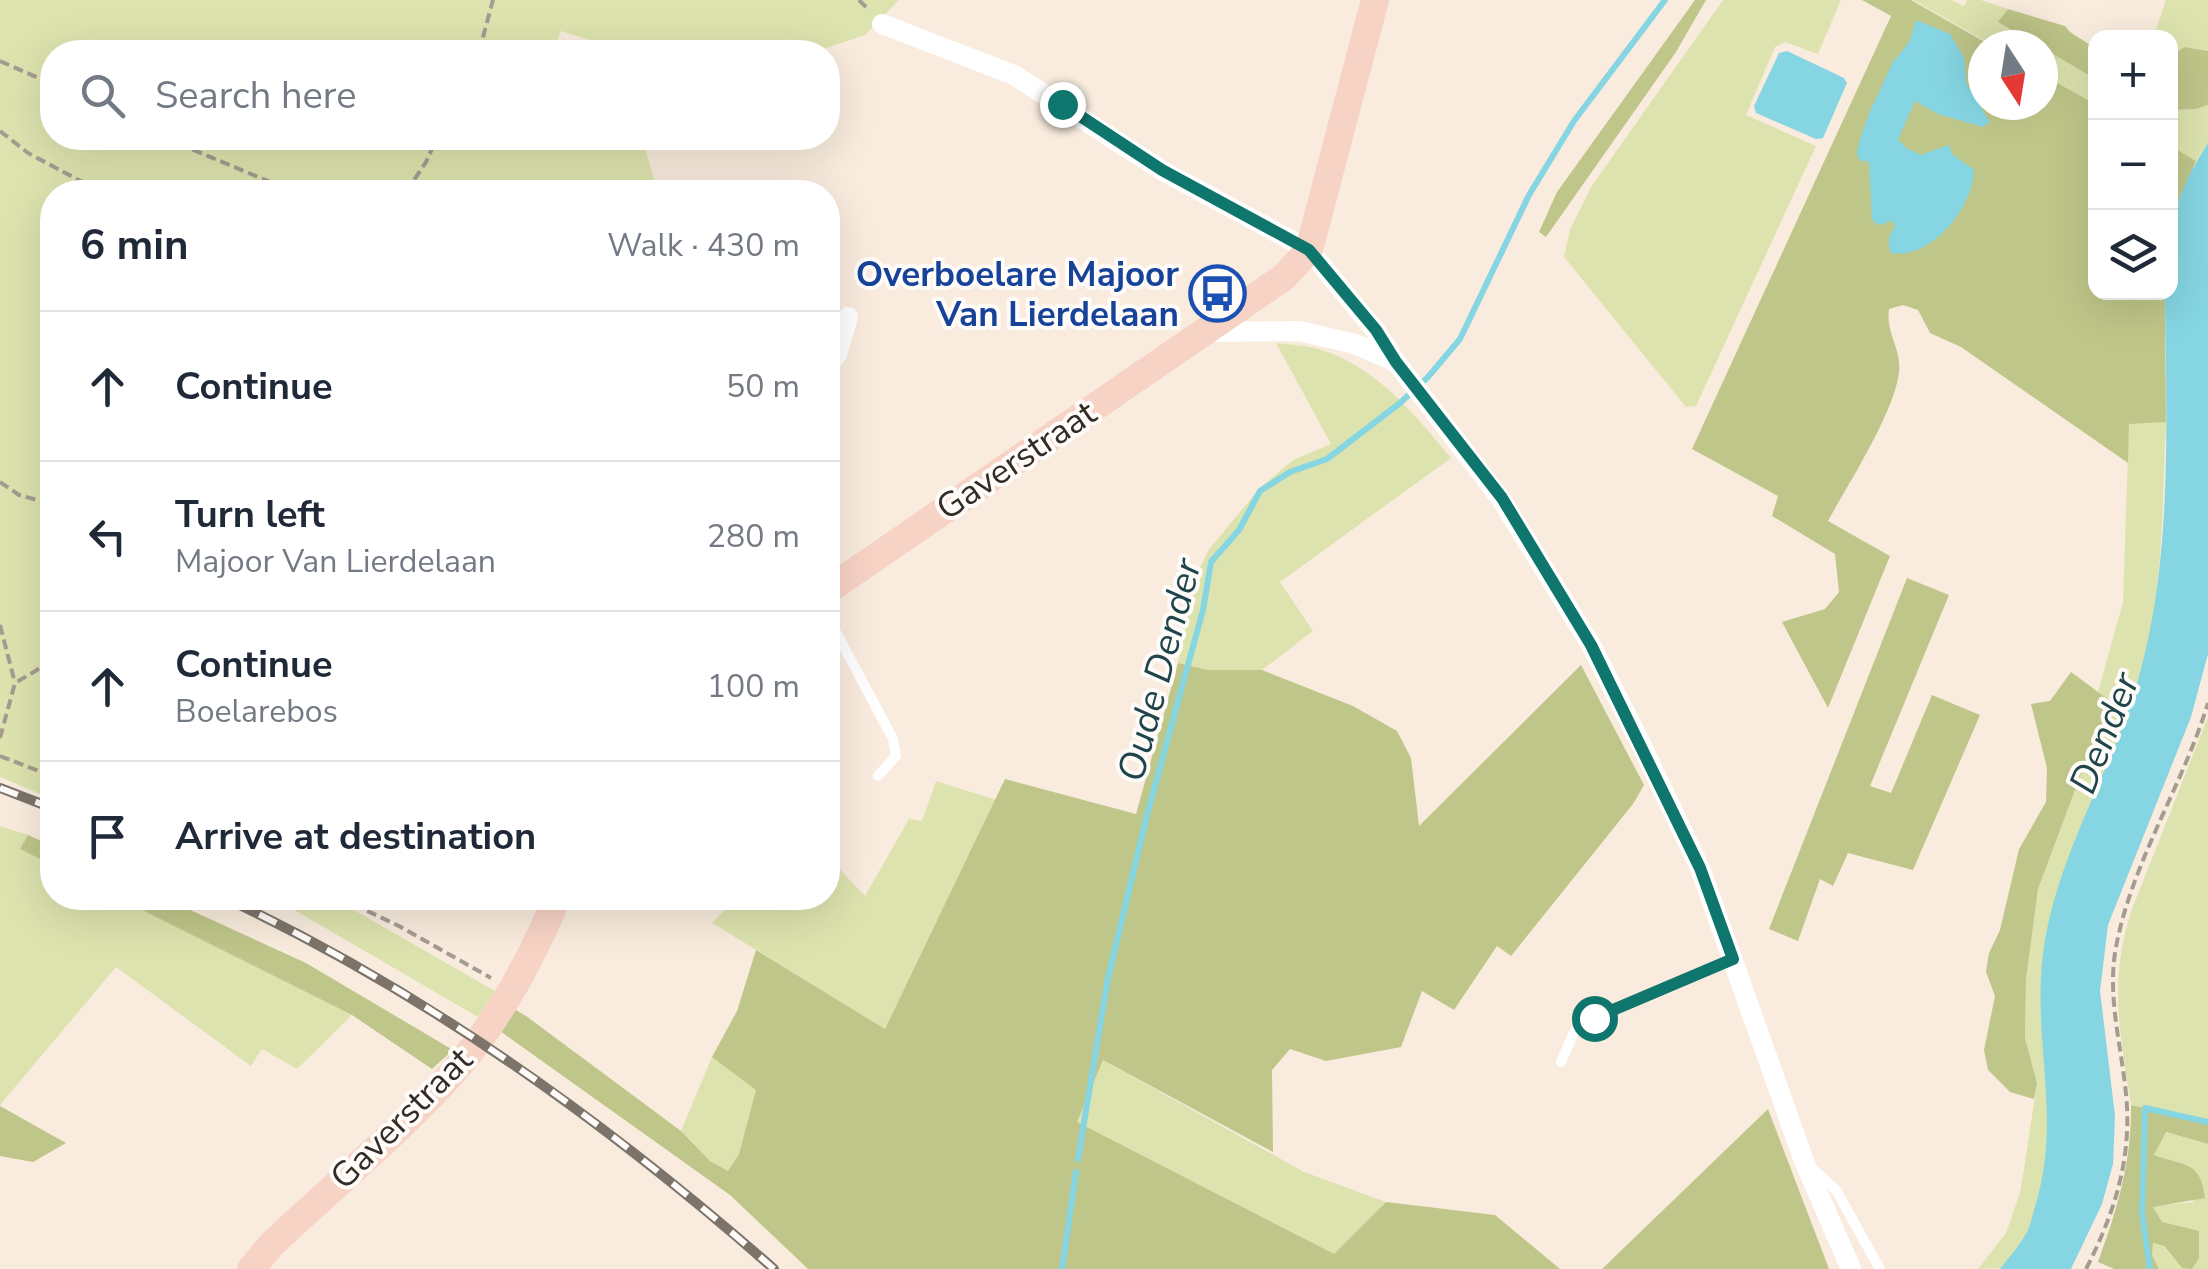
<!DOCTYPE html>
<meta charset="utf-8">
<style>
body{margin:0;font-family:"Nunito Sans",sans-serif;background:#f6f6f7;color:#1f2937}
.controls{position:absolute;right:30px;top:30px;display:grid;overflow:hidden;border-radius:20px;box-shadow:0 10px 40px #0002}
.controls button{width:90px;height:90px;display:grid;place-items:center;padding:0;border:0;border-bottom:2px solid #e0e1e3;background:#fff;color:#1f2937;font:50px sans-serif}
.compass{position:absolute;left:1968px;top:30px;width:90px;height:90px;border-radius:50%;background:#fff;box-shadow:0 10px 40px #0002;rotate:168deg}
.stop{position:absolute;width:30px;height:30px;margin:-22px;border:8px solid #0f766e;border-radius:50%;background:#fff}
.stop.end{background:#0f766e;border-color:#fff;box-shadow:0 2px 10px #0008}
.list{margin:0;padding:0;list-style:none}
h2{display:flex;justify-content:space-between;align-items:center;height:130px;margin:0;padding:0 40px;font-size:42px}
h2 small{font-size:32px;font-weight:400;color:#747a83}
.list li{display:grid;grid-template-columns:65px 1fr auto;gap:30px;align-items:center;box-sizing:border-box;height:150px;padding:0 40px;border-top:2px solid #e0e1e3}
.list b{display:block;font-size:38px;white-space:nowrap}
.list p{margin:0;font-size:32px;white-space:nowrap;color:#747a83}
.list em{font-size:32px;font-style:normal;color:#747a83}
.icon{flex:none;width:55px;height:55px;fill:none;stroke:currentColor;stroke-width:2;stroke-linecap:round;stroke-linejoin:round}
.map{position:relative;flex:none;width:2208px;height:1269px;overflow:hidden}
.search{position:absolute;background:#fff;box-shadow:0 10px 40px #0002;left:40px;top:40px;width:800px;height:110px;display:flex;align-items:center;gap:25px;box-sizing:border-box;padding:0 35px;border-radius:40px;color:#747a83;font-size:38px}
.panel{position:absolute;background:#fff;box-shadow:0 10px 40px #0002;left:40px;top:180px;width:800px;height:730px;border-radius:40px}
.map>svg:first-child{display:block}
</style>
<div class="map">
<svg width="2208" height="1269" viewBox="0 0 2208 1269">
<rect width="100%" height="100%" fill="#f9ecde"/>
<!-- green -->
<g fill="#dde3ae">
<polygon points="0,0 899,0 865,35 814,52 628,52 561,31 553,52 52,52 52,138 633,138 644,145 658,192 52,192 52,799 0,777"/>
<polygon points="1723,0 1841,0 1818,54 1785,42 1775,47 1746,115 1816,146 1696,406 1686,407 1564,257 1570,230 1591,187"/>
<polygon points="1913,0 1951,0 1964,6 1967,0 1981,0 2008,9 1999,22 2037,45 1992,45"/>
<polygon points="2166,0 2208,0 2208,51 2185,47 2171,55 2170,38 2153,38"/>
<polygon points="2043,48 2095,79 2095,104 2043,75"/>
<polygon points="2208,105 2208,143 2196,161 2171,146 2170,110 2196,109"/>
<path d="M1276,343C1290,345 1307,345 1322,350C1379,369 1414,414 1451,458L1280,582L1313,631L1262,670H1208L1178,663L1197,574L1209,549L1261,487L1293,460L1331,444Z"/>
<path d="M2166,422C2162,505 2164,591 2141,672C2113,769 2057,857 2043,959C2037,999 2046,1041 2048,1081C2050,1129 2049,1185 2028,1230C2022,1243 2010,1256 2001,1268L1978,1269L2006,1233L2020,1193L2026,1156L2037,1083L2025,1038L2026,978L2038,889L2090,750L2113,703L2098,692L2123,602L2129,423Z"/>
<path d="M2208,717V1123L2131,1105C2120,1032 2108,982 2132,909Z"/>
<polygon points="936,781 996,800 885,1029 712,923 737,898 828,898 828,857 865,896 909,819 922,821"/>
<polygon points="0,826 28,835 20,849 52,865 52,898 118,898 352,1015 297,1069 262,1049 251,1066 116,967 0,1105"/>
<polygon points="274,898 333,898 495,991 478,1017"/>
<polygon points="712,1057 757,1090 739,1154 728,1171 710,1161 681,1131"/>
<polygon points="1103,1060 1304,1172 1386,1202 1334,1255 1076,1123"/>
<polygon points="2165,1132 2208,1144 2208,1269 2159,1269 2152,1255 2152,1243 2163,1246 2182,1268 2153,1206 2194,1202 2154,1155"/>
</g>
<!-- forest -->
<g fill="#bfc689">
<polygon points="1695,0 1706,0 1676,52 1546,237 1539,232 1557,192"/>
<path d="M1862,0H1911L1990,45H1983V105H2043V75L2095,104L2096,292L2165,293L2166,422L2129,424L2128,463L1961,347L1930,333L1918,310L1903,305L1889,309C1886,330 1897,342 1899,362C1904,398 1847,486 1828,521L1890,556L1828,708L1782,622L1825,609L1839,592L1835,554L1772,516L1778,496L1692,449L1891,16Z"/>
<polygon points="2008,9 2065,26 2070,32 2095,48 2095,79 2043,48 2043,45 2037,45 1998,22"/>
<polygon points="2185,47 2208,51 2208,105 2196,109 2171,110 2171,55"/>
<polygon points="2171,146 2196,161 2174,211 2171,226"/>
<polygon points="1907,578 1949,595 1870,786 1891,793 1932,695 1980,715 1913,870 1848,853 1833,886 1820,879 1798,941 1769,929"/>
<polygon points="1178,663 1208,670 1262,670 1353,706 1397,731 1411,758 1419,826 1581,665 1644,785 1633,804 1511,956 1497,946 1454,1010 1422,991 1401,1047 1326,1061 1290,1049 1272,1070 1273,1152 1103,1060 1077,1122 1334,1254 1386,1202 1495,1215 1560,1269 808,1269 730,1195 500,1031 514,1009 526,1016 681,1131 710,1161 728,1171 739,1154 756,1090 712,1057 737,1011 756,950 885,1029 1005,779 1136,814"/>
<polygon points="2071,672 2113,703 2090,750 2038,889 2026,979 2025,1038 2037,1083 2034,1099 2010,1092 1988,1070 1984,1050 1995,996 1986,972 1989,953 2000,930 2019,849 2046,802 2047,768 2031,704 2050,701"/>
<polygon points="28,835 52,846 52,865 20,849"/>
<polygon points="118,898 164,898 306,963 453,1050 432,1069 352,1015"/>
<path d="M2131,1105L2208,1123V1144L2166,1132L2154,1155C2183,1166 2201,1160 2205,1198L2153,1207L2162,1222L2199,1231V1258L2192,1269L2182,1268L2164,1246L2153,1243L2152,1255L2159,1269H2114L2098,1262C2117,1210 2132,1161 2131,1105Z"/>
<polygon points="0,1106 66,1143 33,1162 0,1156"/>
<polygon points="1768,1109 1829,1269 1602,1269"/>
</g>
<!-- water -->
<g fill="#85d5e2">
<path d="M1916,20L1950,34L1964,58L1967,85L1990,122L1983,127L1938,114L1915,101L1898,139L1906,148L1921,155L1949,145L1952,154L1974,170C1973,208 1931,260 1891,253C1887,242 1888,235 1895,227L1893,221L1877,225L1872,219L1869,162L1859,160L1857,153L1860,139L1870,111L1893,62L1910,41Z"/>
<polygon points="1787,51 1844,78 1847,83 1823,138 1816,139 1756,113 1754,106 1779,53"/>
<path d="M2208,143V654L2191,717L2108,925L2100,991L2115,1116L2113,1164L2102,1204L2071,1269H2000C2009,1257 2020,1245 2027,1232C2031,1224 2033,1213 2036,1203C2061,1119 2034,1046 2042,963C2052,859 2115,769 2141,669C2173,548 2166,417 2165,293L2170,292C2170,225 2171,201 2208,143Z"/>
</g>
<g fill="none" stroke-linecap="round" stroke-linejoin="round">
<!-- stream -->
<g stroke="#85d5e2" stroke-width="6">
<polyline points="1078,1159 1108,978 1147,815 1203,610 1211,562 1239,530 1260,491 1290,472 1327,459 1400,403 1428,377 1460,339 1529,195 1574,121 1665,0"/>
<polyline points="1062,1269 1076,1172"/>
<polyline points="2150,1269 2142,1213 2145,1108 2208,1122"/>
</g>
<!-- path -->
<g stroke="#a59c91" stroke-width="4" stroke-dasharray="10 5" stroke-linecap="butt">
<polyline points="859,0 869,10"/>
<polyline points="479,52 493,0"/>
<polyline points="0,61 52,84"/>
<polyline points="0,131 28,153 101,192"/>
<polyline points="165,138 294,192"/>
<polyline points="406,192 426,162 437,138"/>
<polyline points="0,482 19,495 52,504"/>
<polyline points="0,625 15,683"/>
<polyline points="0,738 15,683 37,670 52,653"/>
<polyline points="0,756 52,776"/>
<polyline points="340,898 399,926 491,978"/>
<path d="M2086,1269C2112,1218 2130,1166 2127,1107C2124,1053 2106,1001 2116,947C2132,862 2183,785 2208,703"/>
</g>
<!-- lane -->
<g stroke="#fff" stroke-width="10">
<polyline points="828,617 893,739 896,756 878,776"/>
<polyline points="1561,1062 1574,1032 1595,1018 1733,959"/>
<polyline points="1812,1168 1836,1190 1880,1269"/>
</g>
<!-- street -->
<g stroke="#fff" stroke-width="20">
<polyline points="882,24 1014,75 1163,171 1309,250 1375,330 1396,362 1501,499 1591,645 1640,742 1700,868 1804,1161 1851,1269"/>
<polyline points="1205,332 1299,331 1355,344 1396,362"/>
<polyline points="828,367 837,354 848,317"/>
</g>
<!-- secondary -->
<g stroke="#f7d3c5" stroke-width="28">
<polyline points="828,590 1284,277 1309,250 1375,0"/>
<path d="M251,1269L272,1244C334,1185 412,1122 466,1057C505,1009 533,955 557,898"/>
</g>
<defs>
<g id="rail">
<polyline points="0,788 52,808"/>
<path d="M225,898C426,992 608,1123 774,1269"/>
</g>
</defs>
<!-- rail casing -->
<use href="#rail" stroke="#7c746b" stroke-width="10"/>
<!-- rail -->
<use href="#rail" stroke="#fefbf8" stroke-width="6" stroke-dasharray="19" stroke-linecap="butt"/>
</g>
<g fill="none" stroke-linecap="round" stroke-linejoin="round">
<!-- route -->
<polyline stroke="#0f766e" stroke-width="12" points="1062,104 1162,170 1309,250 1376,330 1396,362 1502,498 1591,645 1700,868 1733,959 1594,1018"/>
</g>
<!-- icons -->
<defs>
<symbol id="bus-ring" viewBox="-11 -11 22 22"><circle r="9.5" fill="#fefbf8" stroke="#1a4fb4" stroke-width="1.5"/><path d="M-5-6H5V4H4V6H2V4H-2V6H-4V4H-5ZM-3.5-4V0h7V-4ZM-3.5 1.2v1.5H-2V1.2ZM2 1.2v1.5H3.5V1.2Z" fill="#1a4fb4"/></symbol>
</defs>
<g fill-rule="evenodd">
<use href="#bus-ring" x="1186" y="262" width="63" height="63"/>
</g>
<g text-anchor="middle" stroke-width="8" stroke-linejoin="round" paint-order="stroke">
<!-- transit labels -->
<g font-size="35" font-weight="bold" fill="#164399" stroke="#fefbf8" text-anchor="end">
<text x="1179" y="286">Overboelare Majoor<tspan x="1179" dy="40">Van Lierdelaan</tspan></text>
</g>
<!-- street labels -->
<g font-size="35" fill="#312c27" stroke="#fefbf8">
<text transform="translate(1016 460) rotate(-34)" y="12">Gaverstraat</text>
<text transform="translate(401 1118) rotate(-45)" y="12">Gaverstraat</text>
</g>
<!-- water labels -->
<g font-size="38" font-style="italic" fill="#1f454b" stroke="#fefbf8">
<text transform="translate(1159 670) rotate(-75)" y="13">Oude Dender</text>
<text transform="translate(2104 733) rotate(-68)" y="13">Dender</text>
</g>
</g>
</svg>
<div class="controls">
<button>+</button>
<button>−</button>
<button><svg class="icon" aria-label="layers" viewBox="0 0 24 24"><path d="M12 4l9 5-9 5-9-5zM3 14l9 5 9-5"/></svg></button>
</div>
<svg class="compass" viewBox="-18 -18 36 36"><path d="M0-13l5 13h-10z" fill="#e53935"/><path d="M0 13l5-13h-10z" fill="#747a83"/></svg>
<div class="stop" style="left:1594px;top:1018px"></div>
<div class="stop end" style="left:1062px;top:104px"></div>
<div class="search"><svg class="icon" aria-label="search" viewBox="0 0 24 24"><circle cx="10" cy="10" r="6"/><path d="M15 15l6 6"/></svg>Search here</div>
<section class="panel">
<h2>6 min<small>Walk · 430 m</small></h2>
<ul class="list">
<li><svg class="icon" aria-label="ahead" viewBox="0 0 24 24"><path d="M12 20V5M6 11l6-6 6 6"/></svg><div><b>Continue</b></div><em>50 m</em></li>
<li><svg class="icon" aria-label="left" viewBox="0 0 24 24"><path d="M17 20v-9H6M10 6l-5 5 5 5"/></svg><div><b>Turn left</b><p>Majoor Van Lierdelaan</p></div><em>280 m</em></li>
<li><svg class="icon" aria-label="ahead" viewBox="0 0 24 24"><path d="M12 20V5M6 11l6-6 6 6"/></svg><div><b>Continue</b><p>Boelarebos</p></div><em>100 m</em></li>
<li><svg class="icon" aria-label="arrive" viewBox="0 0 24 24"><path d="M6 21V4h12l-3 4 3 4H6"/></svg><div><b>Arrive at destination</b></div></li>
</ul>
</section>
</div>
